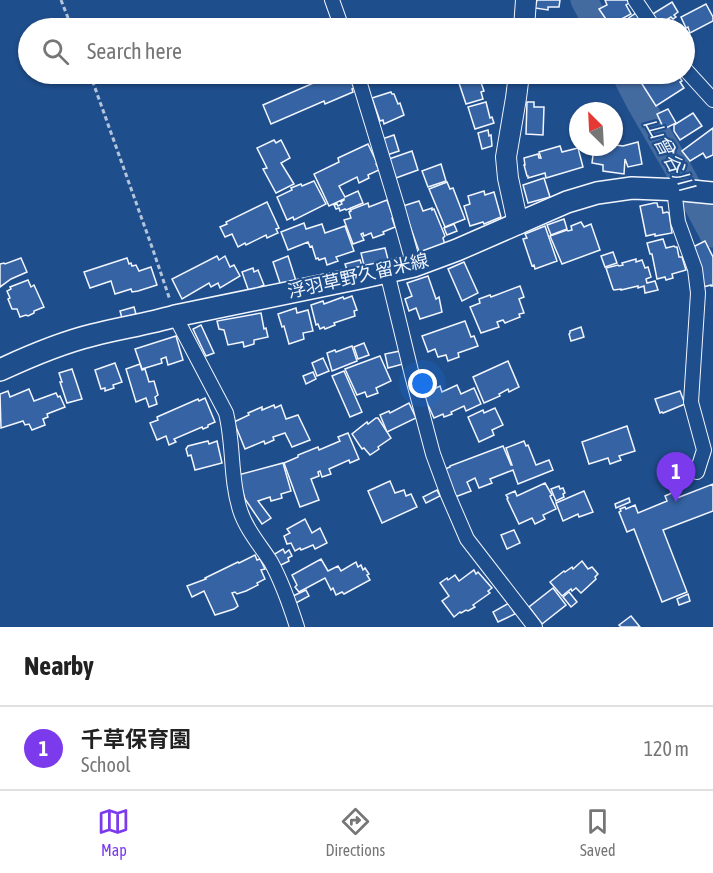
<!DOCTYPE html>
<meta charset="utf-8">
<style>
body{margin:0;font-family:"Asap Condensed","Noto Sans JP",sans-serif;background:#f2f2f2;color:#222}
.compass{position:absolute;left:569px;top:102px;width:54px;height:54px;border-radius:50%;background:#fff;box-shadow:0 2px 4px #0004;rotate:336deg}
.you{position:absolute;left:423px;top:384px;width:21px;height:21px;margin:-15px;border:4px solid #fff;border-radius:50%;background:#1a73e8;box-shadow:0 0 0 9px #1a73e833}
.badge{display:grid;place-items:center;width:39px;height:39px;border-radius:50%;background:#7c3aed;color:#fff;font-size:20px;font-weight:700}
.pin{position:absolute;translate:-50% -50px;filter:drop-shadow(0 2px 3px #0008)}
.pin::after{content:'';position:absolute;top:32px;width:21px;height:18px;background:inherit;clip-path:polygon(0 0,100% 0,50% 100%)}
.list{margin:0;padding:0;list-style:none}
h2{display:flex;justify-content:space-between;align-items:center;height:78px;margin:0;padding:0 24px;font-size:26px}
h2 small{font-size:20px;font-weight:400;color:#767676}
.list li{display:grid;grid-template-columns:39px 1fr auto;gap:18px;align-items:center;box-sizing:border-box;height:84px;padding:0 24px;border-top:2px solid #e0e0e0}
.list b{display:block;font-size:22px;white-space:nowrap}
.list p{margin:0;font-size:20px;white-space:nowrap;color:#767676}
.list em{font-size:20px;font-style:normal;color:#767676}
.icon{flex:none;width:33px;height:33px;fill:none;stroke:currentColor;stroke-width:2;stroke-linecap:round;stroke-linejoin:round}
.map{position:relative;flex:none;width:713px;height:627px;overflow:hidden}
.search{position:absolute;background:#fff;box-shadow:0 2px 4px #0004;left:18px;right:18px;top:18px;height:66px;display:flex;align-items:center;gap:15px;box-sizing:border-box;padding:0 21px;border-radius:33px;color:#767676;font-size:22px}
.sheet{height:162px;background:#fff}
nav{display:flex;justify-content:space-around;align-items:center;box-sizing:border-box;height:84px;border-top:2px solid #e0e0e0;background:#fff;font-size:16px;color:#767676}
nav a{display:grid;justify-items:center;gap:3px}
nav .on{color:#7c3aed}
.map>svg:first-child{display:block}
</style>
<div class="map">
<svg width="713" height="627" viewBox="0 0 713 627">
<rect width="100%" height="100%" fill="#1f4e8c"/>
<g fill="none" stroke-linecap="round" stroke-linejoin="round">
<!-- river -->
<g stroke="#446ba0" stroke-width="27">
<polyline points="584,0 599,28"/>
<polyline points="625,74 640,103 677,167 713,234"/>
</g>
</g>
<!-- building -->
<g fill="#3563a3" stroke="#f2f6ff" stroke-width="1.5">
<polygon points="537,0 560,0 559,7 548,7 548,10 535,8"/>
<polygon points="605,0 627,0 629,3 626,5 631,14 610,25 599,9 607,5"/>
<polygon points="672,2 678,12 674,15 676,17 673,19 671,17 658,25 651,15"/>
<polygon points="706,4 713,17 713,21 690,33 688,27 686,28 681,17"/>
<polygon points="636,13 647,28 614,28"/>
<polygon points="334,74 336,75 340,74 343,74 344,75 348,74 354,88 352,89 353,92 325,104 324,101 271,124 263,105"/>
<polygon points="456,74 478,74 484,91 481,92 483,99 466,104"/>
<polygon points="667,74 678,74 682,81 680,82 684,88 656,106 642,84 654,77 656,81"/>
<polygon points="391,92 392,94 394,94 398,104 400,103 404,115 384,124 383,120 380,121 372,98"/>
<polygon points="486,102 490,118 492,117 494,123 475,129 468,107"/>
<polygon points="527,102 534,102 534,107 544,107 543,135 526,134"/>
<polygon points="668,109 676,123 664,129 657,114"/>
<polygon points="693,113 702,126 680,140 674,131 674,125"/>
<polygon points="713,128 713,155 706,158 703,153 690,161 682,151"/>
<polygon points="488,130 489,136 491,135 492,146 482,149 478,133"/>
<polygon points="394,135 399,151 387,155 382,139"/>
<polygon points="274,140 276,143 281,140 290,158 281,163 294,184 276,193 263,169 267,168 257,148"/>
<polygon points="614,140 616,141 616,145 623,146 638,142 642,164 628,167 625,159 624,174 603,171 603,165 592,163 594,147 614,147"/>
<polygon points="368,144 377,163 376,164 379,170 368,175 369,178 359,183 357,177 339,186 345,197 358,191 363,203 346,210 345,209 340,211 339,208 336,209 334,205 337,204 338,206 342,204 341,202 344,200 344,199 329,206 314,174 339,162 338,158"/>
<polygon points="560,146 562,152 578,148 583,167 546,178 545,173 528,178 528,176 527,176 524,165 525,165 524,158 538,154 539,158 541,158 539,152"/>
<polygon points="412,151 418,170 396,178 389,159"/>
<polygon points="441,164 446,181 428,187 422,171"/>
<polygon points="544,178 550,197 528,203 523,185"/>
<polygon points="314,181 326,204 294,220 293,217 287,220 277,197 292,190 291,188 301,184 302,186"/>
<polygon points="447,182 450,189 453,188 465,219 445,227 429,189"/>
<polygon points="484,191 485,195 494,192 501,217 484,224 483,222 470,226 464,206 470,204 468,196"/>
<polygon points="387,200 393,217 392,218 395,227 383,232 384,234 373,238 371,233 364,236 363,233 361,234 364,240 353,244 344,220 351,218 349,212 351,211 350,210 368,203 369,207"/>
<polygon points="419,201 423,211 432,208 432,210 434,209 445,236 443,238 445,245 420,254 403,206"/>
<polygon points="267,202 279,228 276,229 278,233 267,238 266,235 246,245 245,243 238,247 232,234 225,237 220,227 227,224 226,222"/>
<polygon points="654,203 657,203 658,207 662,207 663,213 667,212 669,213 672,233 655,236 655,234 646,236 640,206"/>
<polygon points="564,219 567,229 551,235 547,225"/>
<polygon points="581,222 584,227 591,224 600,250 562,264 550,236 567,230 568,231 572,230 571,226"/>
<polygon points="304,223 306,229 322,224 325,233 345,226 354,251 336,257 338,261 327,265 325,258 319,260 318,258 316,259 312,246 310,247 308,242 288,250 281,232"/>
<polygon points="454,224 457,231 447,235 444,228"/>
<polygon points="545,226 557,261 535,269 534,265 532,266 523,239 527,238 525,234"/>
<polygon points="663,239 666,248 674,246 675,247 677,247 679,257 682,257 686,270 672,274 673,278 666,280 665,277 657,279 652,254 650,254 647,243"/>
<polygon points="705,241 713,257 713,286 711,286 711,285 703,287 693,247"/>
<polygon points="385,248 389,263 365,269 361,253"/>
<polygon points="613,252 617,263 605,267 601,256"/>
<polygon points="217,256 219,260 225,256 230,267 234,265 240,276 220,288 218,283 211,287 209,283 182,299 172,279"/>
<polygon points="288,256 296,281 281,286 273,262"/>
<polygon points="21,258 27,272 11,279 0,287 0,264 4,263 5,264"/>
<polygon points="127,258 129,264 131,263 132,266 136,265 139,271 151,267 157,285 138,291 132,292 131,289 115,294 111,281 90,288 84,272"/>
<polygon points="636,259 636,262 642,260 645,268 648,267 651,277 646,279 647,283 655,281 658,290 645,293 644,286 638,288 638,286 621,290 621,289 614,290 613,289 606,268 618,265 619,266 623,265 622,263"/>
<polygon points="360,260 363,269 348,273 345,264"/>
<polygon points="464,262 478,293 462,301 448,269"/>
<polygon points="253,268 254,272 258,270 264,285 249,292 242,272"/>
<polygon points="428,276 436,299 439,297 442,312 420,319 416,308 409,311 405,299 412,296 407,283"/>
<polygon points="28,280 31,287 34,285 44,307 34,311 34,313 28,316 26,315 20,317 17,309 12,309 8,299 10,298 7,291 11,289 10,287"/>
<polygon points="520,286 524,297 519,299 524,313 519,314 520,317 505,323 503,320 497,322 499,327 481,333 470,307 480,303 479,299 490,295 491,297"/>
<polygon points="352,296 357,310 354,311 355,316 334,323 335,325 325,329 324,327 320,329 318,324 316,325 311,305 323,301 324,304 343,297 344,299"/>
<polygon points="134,307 136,314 122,318 120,311"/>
<polygon points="296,308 297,313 308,310 313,331 303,333 304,339 289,344 284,326 282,327 278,314"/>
<polygon points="261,313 264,329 266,328 268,337 254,340 254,344 244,347 243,342 228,345 224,330 219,329 217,321"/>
<polygon points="465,321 471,337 474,336 478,346 458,353 459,357 448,361 446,355 438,357 435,349 428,352 422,336"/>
<polygon points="201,325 214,353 206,356 193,329"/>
<polygon points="581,327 584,337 571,341 569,334 570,333 570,331"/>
<polygon points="176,336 183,360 168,365 166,357 161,359 162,363 142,369 135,349"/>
<polygon points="364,343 369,355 358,359 354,347"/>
<polygon points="352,346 357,361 332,371 327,353 335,350 336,352"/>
<polygon points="400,351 403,364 388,368 385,354"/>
<polygon points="380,356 391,381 376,388 378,393 367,397 365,392 357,395 345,369"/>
<polygon points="323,358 329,371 317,376 312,363"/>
<polygon points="508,361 519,387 509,392 508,389 499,394 500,396 484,403 473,377"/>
<polygon points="115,363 122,382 113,385 114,388 105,391 105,388 101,389 95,370"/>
<polygon points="140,364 142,370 145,369 149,382 154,381 158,395 155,397 157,404 149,407 146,398 136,402 126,369"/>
<polygon points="72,369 82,399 67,403 60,382 62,382 59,373"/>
<polygon points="344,371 362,412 350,417 332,376"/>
<polygon points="313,372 316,379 306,384 303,376"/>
<polygon points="457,385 461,394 474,388 481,404 466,411 464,406 451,412 452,414 444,417 443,414 434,418 423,394 440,386 442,392"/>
<polygon points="29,389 34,401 56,393 58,397 60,396 65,407 47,414 48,417 43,419 45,425 32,430 29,424 25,425 23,421 1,428 0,394 8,391 10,397"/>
<polygon points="680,391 685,404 663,413 662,412 660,413 655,399"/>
<polygon points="205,398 215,422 208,425 208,427 203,429 202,427 174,439 176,442 169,445 166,436 157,440 150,423 158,420 157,417 198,399 199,401"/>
<polygon points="409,403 416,418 387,432 380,415 389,411 390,413"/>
<polygon points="274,405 275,408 281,405 286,419 298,415 310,440 292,447 285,433 273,437 274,440 265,444 264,441 245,449 234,422 249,415 248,413 262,407 262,410"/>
<polygon points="495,408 503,425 492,430 494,435 479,442 468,417 483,410 484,413"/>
<polygon points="376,418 378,418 391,438 378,447 379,449 370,455 364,448 362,449 352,434 367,422 368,424"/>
<polygon points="627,426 635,451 619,456 621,460 610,464 608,458 589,464 582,442"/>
<polygon points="348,433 359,459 350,463 349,460 329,469 331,474 322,477 320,471 318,472 319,476 311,479 319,500 300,507 284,463 298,457 298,455 318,447 319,450 340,441 338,437"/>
<polygon points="208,441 209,444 217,441 222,463 195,470 191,455 188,456 186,449 188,446"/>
<polygon points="524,441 526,446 528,445 536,465 549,460 553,470 518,484 513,470 490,479 492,483 479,488 475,478 467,482 471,491 455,497 445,469 450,467 450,466 503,446 511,465 512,465 506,448"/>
<polygon points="283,463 291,491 281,494 282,498 271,501 270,497 258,501 271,518 262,524 245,499 238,475"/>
<polygon points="390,481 395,493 404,490 406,496 411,494 417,507 382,523 368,491"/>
<polygon points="545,483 552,495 550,496 556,509 543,515 545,519 535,524 532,518 519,524 507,499 508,498 506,495 515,491 517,496"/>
<polygon points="713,484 713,511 663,530 687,592 662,602 634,529 627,532 619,512 621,511 620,509 625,507 626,509 635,505 638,513 667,501 665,496 674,492 677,498"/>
<polygon points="559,486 560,489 563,488 565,493 563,494 564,497 556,501 551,489"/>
<polygon points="437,490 440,496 426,503 423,497"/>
<polygon points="584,491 593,512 579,517 578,514 563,521 556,503"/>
<polygon points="629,498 630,502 616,508 615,504"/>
<polygon points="305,519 312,533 320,528 327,543 315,549 313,545 301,550 300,548 295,551 291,543 287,544 284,536 290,533 287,529"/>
<polygon points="514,530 520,543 507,549 501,535"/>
<polygon points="283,549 285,553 289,550 292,556 288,558 289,561 279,566 273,555"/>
<polygon points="255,555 257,560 260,559 265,569 261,570 265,579 257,583 258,585 246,591 237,594 235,592 232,593 238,606 234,609 215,615 204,591 192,597 187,586 206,579 205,578 238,562 239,563"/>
<polygon points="321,559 328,571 338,566 341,571 356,562 358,567 361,565 363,570 365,568 369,574 367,575 370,580 344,594 342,592 336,595 333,588 331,590 325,578 299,592 295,587 297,585 292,575"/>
<polygon points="582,561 588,569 592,567 598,574 595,577 596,579 581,593 576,588 572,591 571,589 562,596 550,582 564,571 565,572 572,567 573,569"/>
<polygon points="474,570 476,574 478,572 492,588 488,591 490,593 473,605 475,607 468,611 466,610 461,613 460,612 454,617 442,601 449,596 440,583 447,578 448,580 455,575 459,581"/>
<polygon points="553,588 566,605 542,624 529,607"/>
<polygon points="306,590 309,596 296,603 293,596"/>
<polygon points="569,592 577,602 571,607 563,597"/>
<polygon points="688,594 690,601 679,605 677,599"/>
<polygon points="509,603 515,614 498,622 493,612"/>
<polygon points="631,616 640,627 621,627 619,625"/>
</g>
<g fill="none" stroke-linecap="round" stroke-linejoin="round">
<defs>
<g id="street">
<polyline points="332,0 342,28"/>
<polyline points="635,0 654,28"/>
<polyline points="684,68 713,100"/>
<polyline points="357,74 398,209 414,266"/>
<polyline points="674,189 678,222 695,269 698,293 691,402 704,450 697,472"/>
<polyline points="387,272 412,375 433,454 448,495 467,539 535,627"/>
<path d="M175,316L226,413C234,445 230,479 240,510C246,529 260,545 271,562C282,582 290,605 297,627"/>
</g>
<g id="secondary">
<polyline points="524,28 526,0"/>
<polyline points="518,224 508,178 506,157 516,98 519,74"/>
</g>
<path id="primary" d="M0,370C30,356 60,343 93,335C120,328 148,324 175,316L360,278L414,266L457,250L567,202L597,193L632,188L682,190L713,193"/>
</defs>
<!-- street casing -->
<use href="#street" stroke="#f2f6ff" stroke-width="16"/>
<!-- secondary casing -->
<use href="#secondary" stroke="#f2f6ff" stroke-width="22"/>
<!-- primary casing -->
<use href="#primary" stroke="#f2f6ff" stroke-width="24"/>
<!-- path -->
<g stroke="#b3c4dc" stroke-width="3" stroke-dasharray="4.5 3" stroke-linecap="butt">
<polyline points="61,0 72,28"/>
<polyline points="90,74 153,250 170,300"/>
</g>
<!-- street -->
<use href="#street" stroke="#1f4e8c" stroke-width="14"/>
<!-- secondary -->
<use href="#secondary" stroke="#1f4e8c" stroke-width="20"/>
<!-- primary -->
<use href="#primary" stroke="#1f4e8c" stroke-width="21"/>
</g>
<g text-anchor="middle" stroke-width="4.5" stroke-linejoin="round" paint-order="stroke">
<!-- street labels -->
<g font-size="18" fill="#f2f6ff" stroke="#1f4e8c">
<text transform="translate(358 276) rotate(-13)" y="6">浮羽草野久留米線</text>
</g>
<!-- water labels -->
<g font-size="20" font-style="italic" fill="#f2f6ff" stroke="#1f4e8c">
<text transform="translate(669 154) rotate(61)" y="7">山曾谷川</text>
</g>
</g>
</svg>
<svg class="compass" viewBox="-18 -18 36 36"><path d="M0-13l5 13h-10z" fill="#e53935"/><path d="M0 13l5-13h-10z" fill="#767676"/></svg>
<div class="you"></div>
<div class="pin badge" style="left:676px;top:502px">1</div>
<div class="search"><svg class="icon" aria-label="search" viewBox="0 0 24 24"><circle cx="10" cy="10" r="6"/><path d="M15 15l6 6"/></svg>Search here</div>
</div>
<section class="sheet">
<h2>Nearby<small></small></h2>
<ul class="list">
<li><span class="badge">1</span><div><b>千草保育園</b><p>School</p></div><em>120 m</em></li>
</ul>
</section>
<nav>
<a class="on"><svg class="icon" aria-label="map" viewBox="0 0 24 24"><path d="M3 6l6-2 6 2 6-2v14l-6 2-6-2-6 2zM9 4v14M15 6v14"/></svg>Map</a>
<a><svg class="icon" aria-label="directions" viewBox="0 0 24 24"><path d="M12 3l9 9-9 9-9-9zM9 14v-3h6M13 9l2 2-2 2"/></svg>Directions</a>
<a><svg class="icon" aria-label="saved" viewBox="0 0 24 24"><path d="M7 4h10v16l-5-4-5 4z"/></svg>Saved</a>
</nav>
